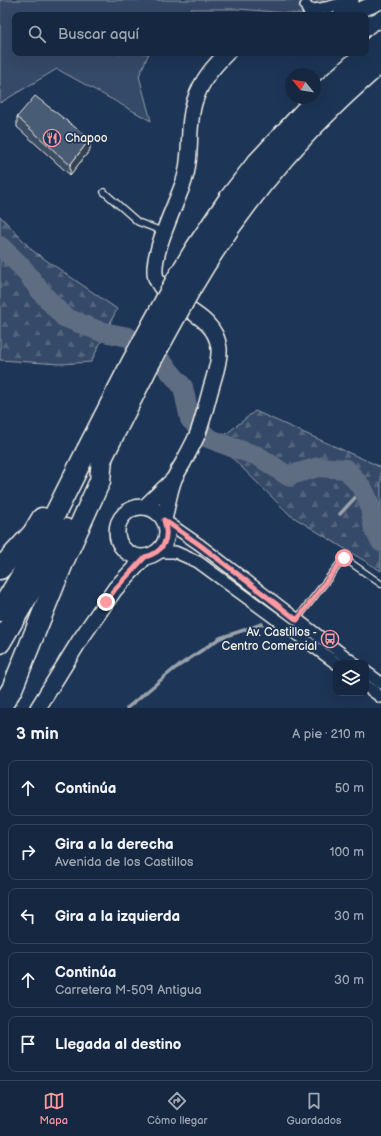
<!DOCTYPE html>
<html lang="es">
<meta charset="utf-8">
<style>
body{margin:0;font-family:"Balsamiq Sans",sans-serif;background:#23344c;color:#f1f3f6}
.controls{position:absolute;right:12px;bottom:12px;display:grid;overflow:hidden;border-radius:8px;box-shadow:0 4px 16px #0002}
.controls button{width:36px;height:36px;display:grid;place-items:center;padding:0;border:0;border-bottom:1px solid #35445a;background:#162841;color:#f1f3f6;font:20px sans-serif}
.compass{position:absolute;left:285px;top:68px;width:36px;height:36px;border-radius:50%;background:#162841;box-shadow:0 4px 16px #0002;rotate:300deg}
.stop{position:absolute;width:12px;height:12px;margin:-9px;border:3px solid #ff9aa2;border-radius:50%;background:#fff}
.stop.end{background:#ff9aa2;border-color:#fff;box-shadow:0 1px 4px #0008}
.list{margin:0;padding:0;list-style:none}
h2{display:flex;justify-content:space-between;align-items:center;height:52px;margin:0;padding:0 16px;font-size:17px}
h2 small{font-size:13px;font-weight:400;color:#9ea6b1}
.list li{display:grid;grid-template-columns:26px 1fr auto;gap:12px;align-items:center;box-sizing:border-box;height:56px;margin:0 8px 8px;padding:0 8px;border:1px solid #35445a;border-radius:8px}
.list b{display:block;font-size:15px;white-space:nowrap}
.list p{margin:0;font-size:13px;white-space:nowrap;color:#9ea6b1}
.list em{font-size:13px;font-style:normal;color:#9ea6b1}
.icon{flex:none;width:22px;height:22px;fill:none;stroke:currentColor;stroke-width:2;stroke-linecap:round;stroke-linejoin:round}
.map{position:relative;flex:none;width:381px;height:708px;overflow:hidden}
.search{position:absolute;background:#162841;box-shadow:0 4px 16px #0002;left:12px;right:12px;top:12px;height:44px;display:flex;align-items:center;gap:10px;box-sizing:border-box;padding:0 14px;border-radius:8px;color:#9ea6b1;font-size:15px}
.sheet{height:372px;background:#162841}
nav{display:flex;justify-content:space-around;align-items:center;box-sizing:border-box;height:56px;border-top:1px solid #35445a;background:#162841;font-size:11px;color:#9ea6b1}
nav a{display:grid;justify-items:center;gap:2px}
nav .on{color:#ff9aa2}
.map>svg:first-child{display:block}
</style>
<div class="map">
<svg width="381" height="708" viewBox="0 0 381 708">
<defs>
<pattern id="forest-firs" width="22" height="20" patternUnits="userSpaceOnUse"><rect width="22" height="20" fill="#354a67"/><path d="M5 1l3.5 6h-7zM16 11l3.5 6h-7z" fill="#53657d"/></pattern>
</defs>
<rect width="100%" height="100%" fill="#1d3557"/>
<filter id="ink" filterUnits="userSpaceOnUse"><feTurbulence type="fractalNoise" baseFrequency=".025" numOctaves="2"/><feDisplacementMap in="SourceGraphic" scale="8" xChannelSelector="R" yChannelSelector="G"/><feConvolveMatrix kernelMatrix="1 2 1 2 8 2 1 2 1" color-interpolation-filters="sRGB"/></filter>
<g filter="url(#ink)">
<!-- forest -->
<g fill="url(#forest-firs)" stroke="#949ea8">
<polygon points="0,216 33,251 117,309 91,362 60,364 0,360"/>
<polygon points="255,411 381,467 381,571 290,515 216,442"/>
</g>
<!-- pitch -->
<polygon fill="#354a67" stroke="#949ea8" points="0,0 370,0 312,15 238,9 191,9 182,15 15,15 15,53 149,53 139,76 151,121 57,69 0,103"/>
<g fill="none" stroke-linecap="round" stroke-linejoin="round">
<!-- stream -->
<g stroke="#9aa2ab" stroke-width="3.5">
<polyline points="340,514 363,489"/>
<polyline points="127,708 174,669 220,638 262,624"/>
</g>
<!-- river -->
<polyline stroke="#5e6d82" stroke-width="20" points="0,246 22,267 42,293 64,317 99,331 128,337 161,361 183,387 190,419 208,438 231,447 258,456 288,476 318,467 346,469 363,489 369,502 374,529 381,542"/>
<defs>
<g id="lane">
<polyline points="104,192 138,222 164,232"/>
<polyline points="297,619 344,558 381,584"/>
</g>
<g id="street">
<path d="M306,6L308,10C323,10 339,5 353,0"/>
<polyline points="164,520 200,545 354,663"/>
<polyline points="157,552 175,552 198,562 336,663"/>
<polyline points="366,672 381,683"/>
<polyline points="366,686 381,697"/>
</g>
<g id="secondary">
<polyline points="341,15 360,10 381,1"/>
<circle cx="142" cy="532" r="25"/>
<polyline points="145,507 173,480"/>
<path d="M164,520C167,507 169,492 174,479C177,473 180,468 183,463C188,453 194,443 198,433C204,416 208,398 213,381C216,371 220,359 219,348C215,311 167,308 156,278C149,257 177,203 184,181C193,155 186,126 195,100C202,80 212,68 227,53"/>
<polyline points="38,708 80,640 115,589 145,557"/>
</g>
<g id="highway">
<polyline points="177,279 196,248 229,199 257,163 322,93 381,40"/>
<path d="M191,288C230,221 278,159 334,105C349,90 365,76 381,62"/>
<polyline points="0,569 33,533 42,518"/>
<polyline points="0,611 38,548 87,450"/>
<polyline points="0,643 50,558 65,529"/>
<polyline points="0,708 12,689 65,558 100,481 102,458"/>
</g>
</defs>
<!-- lane casing -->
<use href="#lane" stroke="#f4f1e8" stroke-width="8"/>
<!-- street casing -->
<use href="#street" stroke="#f4f1e8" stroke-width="14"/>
<!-- secondary casing -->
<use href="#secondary" stroke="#f4f1e8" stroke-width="18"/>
<!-- highway casing -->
<use href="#highway" stroke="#f4f1e8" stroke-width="23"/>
<!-- lane -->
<use href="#lane" stroke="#1d3557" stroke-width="5.5"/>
<!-- street -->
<use href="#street" stroke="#1d3557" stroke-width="11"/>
<!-- secondary -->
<use href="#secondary" stroke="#1d3557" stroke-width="15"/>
<!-- highway -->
<use href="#highway" stroke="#1d3557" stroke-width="20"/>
<defs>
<g id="highway-bridge">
<polyline points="87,450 132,362 177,279"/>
<polyline points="102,458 147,368 191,288"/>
</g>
</defs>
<!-- highway-bridge casing -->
<use href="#highway-bridge" stroke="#f4f1e8" stroke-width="23" stroke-linecap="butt"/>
<!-- highway-bridge -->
<use href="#highway-bridge" stroke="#1d3557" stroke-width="20"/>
</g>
<!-- wall -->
<polygon fill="#3e4e64" stroke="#f4f1e8" points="17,117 90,150 70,175 17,127"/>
<!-- shaded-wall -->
<polygon fill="#324051" stroke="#f4f1e8" points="90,139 90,150 70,175 70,165"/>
<!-- building -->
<polygon fill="#485b74" stroke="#f4f1e8" points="35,96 90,139 70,165 17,117"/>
</g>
<g fill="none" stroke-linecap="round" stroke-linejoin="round" filter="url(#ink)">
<!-- route -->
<path stroke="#ff9aa2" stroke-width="5" d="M106,602L115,589L145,557C164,552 170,539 164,520L200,545L297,620L344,558"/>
</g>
<!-- icons -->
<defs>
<symbol id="restaurant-ring" viewBox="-11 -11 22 22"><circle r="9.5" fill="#1d3557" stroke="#ff9aa2" stroke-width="1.5"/><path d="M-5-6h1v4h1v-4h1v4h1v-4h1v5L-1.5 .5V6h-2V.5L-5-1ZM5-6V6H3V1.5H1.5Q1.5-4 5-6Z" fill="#ff9aa2"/></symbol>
<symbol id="bus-ring" viewBox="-11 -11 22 22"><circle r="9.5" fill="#1d3557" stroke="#ff9aa2" stroke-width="1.5"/><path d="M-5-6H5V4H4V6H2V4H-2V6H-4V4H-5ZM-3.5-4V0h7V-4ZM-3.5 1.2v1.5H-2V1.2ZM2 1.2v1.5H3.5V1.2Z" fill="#ff9aa2"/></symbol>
</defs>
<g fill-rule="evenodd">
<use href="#restaurant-ring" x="42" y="128" width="20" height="20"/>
<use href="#bus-ring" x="320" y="629" width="20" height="20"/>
</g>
<g text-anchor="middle" stroke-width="3.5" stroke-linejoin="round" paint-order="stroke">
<!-- poi labels -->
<g font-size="12" fill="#f4f1e8" stroke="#1d3557" text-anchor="start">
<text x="65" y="142">Chapoo</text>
<text x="317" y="636" text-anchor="end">Av. Castillos -<tspan x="317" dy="14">Centro Comercial</tspan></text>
</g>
</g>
</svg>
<div class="controls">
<button><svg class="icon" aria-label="layers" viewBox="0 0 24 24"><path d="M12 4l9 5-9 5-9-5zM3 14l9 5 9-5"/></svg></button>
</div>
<svg class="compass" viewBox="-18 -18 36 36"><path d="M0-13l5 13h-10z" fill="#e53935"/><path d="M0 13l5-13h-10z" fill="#9ea6b1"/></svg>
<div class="stop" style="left:344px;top:558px"></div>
<div class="stop end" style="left:106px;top:602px"></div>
<div class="search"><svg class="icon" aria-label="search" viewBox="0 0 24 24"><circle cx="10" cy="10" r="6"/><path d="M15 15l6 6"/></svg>Buscar aquí</div>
</div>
<section class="sheet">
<h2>3 min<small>A pie · 210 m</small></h2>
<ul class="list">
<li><svg class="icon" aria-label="ahead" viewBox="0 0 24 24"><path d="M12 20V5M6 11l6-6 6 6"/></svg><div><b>Continúa</b></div><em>50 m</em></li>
<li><svg class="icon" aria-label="right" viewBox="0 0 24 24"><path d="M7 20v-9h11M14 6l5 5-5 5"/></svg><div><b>Gira a la derecha</b><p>Avenida de los Castillos</p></div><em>100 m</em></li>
<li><svg class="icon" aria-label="left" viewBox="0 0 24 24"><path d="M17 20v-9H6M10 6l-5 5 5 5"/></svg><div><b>Gira a la izquierda</b></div><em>30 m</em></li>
<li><svg class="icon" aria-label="ahead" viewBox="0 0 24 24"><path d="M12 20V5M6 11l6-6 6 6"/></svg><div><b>Continúa</b><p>Carretera M-509 Antigua</p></div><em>30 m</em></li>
<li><svg class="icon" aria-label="arrive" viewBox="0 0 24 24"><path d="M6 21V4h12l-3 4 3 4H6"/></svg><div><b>Llegada al destino</b></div></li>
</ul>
</section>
<nav>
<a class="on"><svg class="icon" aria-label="map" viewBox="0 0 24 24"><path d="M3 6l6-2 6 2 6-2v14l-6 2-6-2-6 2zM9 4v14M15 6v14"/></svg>Mapa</a>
<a><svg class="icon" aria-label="directions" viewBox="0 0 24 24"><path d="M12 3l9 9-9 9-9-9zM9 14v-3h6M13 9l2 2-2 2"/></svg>Cómo llegar</a>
<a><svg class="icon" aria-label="saved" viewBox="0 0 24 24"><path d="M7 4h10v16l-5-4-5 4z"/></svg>Guardados</a>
</nav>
